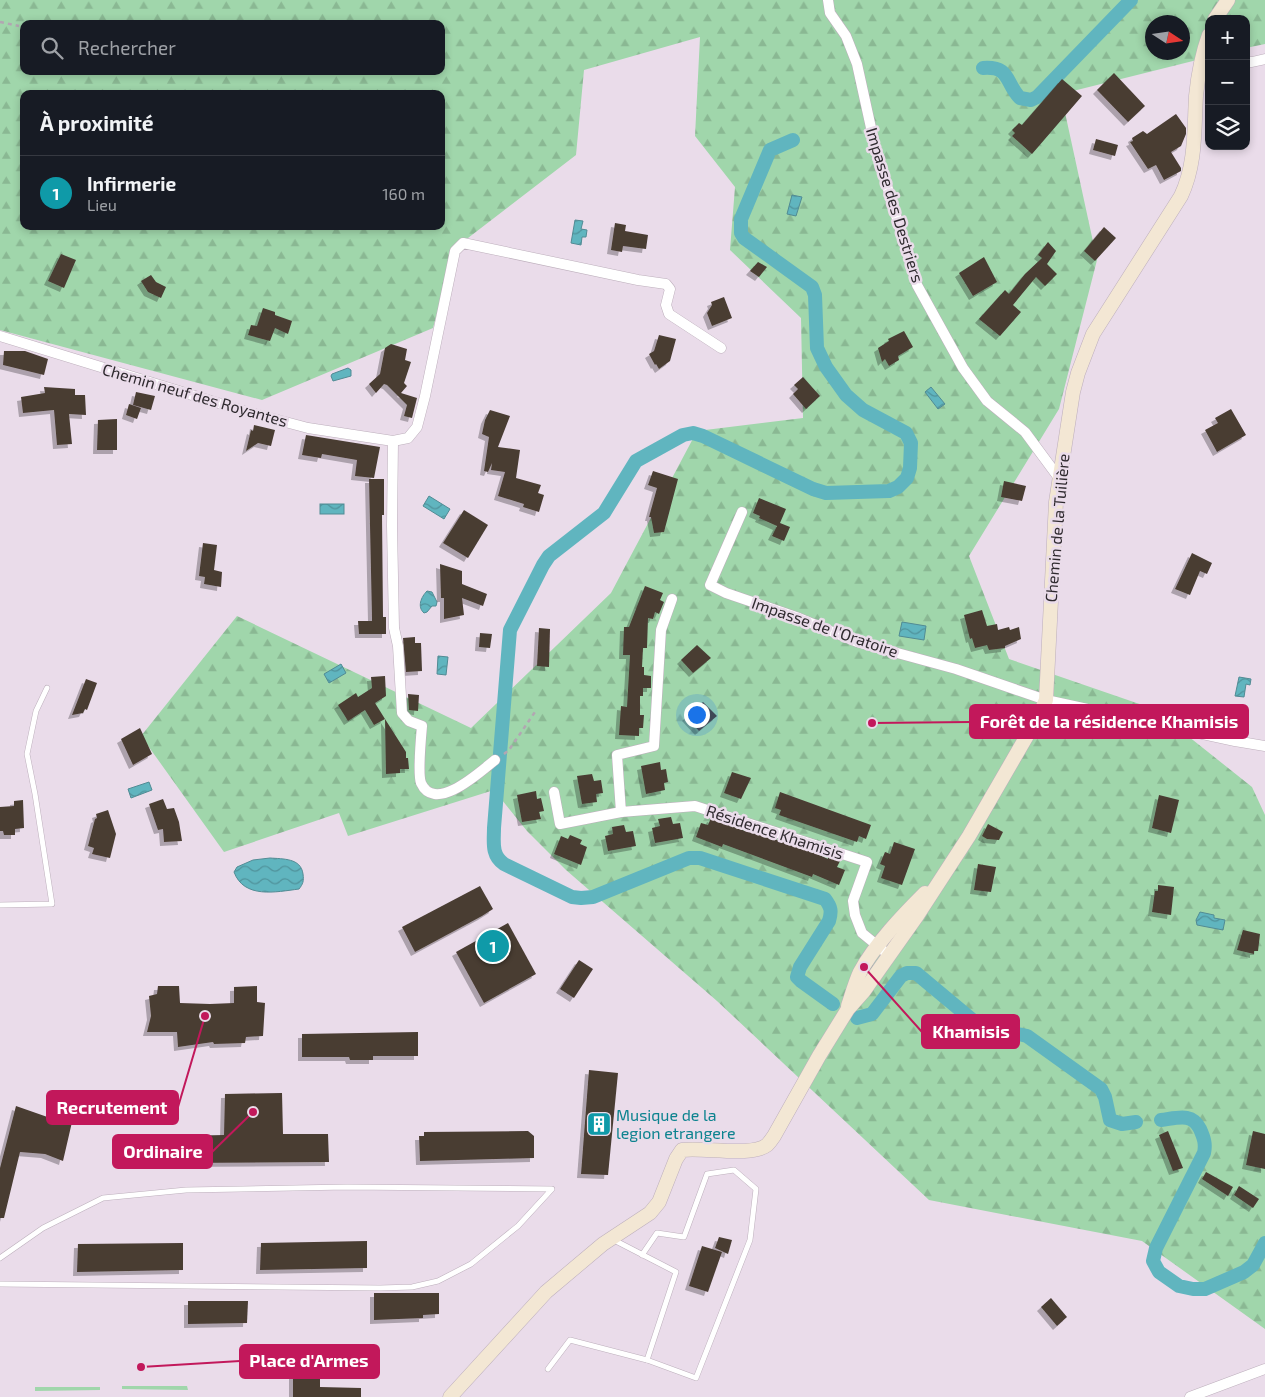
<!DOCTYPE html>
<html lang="fr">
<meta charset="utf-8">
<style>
body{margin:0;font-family:"Exo 2",sans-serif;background:#242831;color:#f1f3f6}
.controls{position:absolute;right:15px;top:15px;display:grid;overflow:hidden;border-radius:10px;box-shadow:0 2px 8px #0003}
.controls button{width:45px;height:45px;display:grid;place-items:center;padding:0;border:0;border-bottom:1px solid #363941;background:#171b24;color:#f1f3f6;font:25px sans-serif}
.compass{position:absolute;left:1145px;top:15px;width:45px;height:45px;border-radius:50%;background:#171b24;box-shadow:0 2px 8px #0003;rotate:102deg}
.you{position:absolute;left:696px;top:714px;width:18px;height:18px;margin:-12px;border:4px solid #fff;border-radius:50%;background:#1a73e8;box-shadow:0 0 0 8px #1a73e833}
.badge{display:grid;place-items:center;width:32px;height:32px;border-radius:50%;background:#398089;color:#fff;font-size:16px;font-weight:700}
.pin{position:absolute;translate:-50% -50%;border:2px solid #fff;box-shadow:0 1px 5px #0006}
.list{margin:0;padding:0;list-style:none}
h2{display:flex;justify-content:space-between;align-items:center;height:65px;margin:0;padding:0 20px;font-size:21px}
h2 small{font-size:16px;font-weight:400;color:#9ea1a6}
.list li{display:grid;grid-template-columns:32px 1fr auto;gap:15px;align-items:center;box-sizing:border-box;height:75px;padding:0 20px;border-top:1px solid #363941}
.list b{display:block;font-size:19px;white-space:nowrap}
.list p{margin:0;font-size:16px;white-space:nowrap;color:#9ea1a6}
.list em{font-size:16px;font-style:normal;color:#9ea1a6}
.icon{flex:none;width:28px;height:28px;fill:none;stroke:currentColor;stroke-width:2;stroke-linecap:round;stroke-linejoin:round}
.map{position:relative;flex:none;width:1265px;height:1397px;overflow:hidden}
.search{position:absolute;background:#171b24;box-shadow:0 2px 8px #0003;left:20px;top:20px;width:425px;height:55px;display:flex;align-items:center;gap:12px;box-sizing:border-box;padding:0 18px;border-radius:10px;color:#9ea1a6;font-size:19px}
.panel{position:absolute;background:#171b24;box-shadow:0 2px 8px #0003;left:20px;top:90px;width:425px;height:140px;border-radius:10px}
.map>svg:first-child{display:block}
</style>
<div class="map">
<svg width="1265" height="1397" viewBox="0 0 1265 1397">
<defs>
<pattern id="forest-firs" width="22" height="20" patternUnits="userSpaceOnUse" patternTransform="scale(1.25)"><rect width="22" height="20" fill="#a0d6ab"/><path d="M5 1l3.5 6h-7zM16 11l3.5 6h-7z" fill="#8ab893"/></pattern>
<pattern id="water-waves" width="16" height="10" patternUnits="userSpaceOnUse" patternTransform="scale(1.25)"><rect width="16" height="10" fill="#60b5bf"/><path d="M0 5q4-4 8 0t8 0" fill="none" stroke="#50939c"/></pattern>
<filter id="shadow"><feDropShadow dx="-4" dy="4" stdDeviation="0" flood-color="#0004"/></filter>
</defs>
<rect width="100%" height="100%" fill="#eadcea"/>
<!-- forest -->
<path fill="url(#forest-firs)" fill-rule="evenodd" d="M0,0H1265V44L1246,48V19H1209V57L1061,94L1097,260L1059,409L969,556L1009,659L1154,709L1252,787L1265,815V1329L1142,1241L929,1200L717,1001L566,870L527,831L494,790L348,836L339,813L224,852L141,736L237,616L471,728L611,593L697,431L803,418L801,318L730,250L735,187L695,136L700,37L584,70L576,155L455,248L433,328L262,400L0,330ZM1152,22H1182V52H1152ZM24,24H441V71H24ZM24,94H441V226H24Z"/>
<!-- green -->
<g fill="#a0d6ab">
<polygon points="122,1386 187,1386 188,1390 122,1389"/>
<polygon points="35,1387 100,1387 100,1390 35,1391"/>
</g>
<!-- water -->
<g fill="url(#water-waves)" stroke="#518b94">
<polygon points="792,195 802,197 796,216 787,214"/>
<polygon points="575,220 583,221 581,229 587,230 586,237 582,237 581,245 571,243"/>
<polygon points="348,368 351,370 351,376 333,381 331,376 332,374"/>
<polygon points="931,387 945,404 938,409 925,392"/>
<polygon points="429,496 450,509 444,519 423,506"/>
<rect x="320" y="504" width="24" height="10"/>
<path d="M427,591L432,592L437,602L436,606H432L427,612L424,613C417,607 421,597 427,591Z"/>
<polygon points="902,622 926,626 924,640 899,636"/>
<polygon points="438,656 448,657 446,675 437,674"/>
<polygon points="341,664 346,673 329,683 324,674"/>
<polygon points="1239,677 1251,679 1250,685 1246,684 1244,697 1235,696"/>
<polygon points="149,782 152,790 131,798 128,789"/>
<path d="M270,858C283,859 301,858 303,874C304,881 303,884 299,889C276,892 244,899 234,872L237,867L253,860Z"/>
<polygon points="1200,912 1214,915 1214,918 1225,920 1223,930 1197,925 1196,920"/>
</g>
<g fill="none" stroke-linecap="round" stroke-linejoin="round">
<!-- canal -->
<g stroke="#60b5bf" stroke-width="14">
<path d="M983,68C1011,66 1005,83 1020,98L1031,100L1037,97L1131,0"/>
<path d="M793,140L770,150L741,219V233L744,238L812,287L815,295L817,348L826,367L846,395L863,410L906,433L911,443L910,468L907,478L898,487L889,491L826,493L813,489L703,436L693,433L683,435L636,461L604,513L549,556L543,565L510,630L494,828C494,842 491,855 504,864L572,897L581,898L593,897L689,858H700L825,899C831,907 832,911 829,921L800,967L797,977L801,981L833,1004"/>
<path d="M857,1018L872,1014L901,976L907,973H916L988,1033C998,1039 1003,1036 1014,1034C1018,1034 1023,1035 1027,1036L1101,1089L1105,1097L1110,1120L1122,1124L1136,1122"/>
<path d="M1161,1120C1177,1118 1192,1112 1200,1129C1204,1138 1206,1144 1204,1153L1156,1248L1153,1261L1159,1272L1179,1286L1193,1289H1205L1244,1272L1253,1265L1265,1243"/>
</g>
</g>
<!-- building -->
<g fill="#493c33" filter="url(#shadow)">
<polygon points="1114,73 1145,106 1128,122 1097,90"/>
<polygon points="1062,79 1082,96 1032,154 1012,136 1015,133 1012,130 1019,123 1022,125"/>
<polygon points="1176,114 1186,128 1186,134 1181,146 1171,152 1181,168 1181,171 1164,180 1156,165 1148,169 1130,142 1133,141 1132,138 1143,131 1147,134"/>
<polygon points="1096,139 1118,145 1115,156 1093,150"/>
<polygon points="615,223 626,225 625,231 648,235 646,249 623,246 622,252 611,250"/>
<polygon points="1104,227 1116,238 1095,261 1084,251"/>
<polygon points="1048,242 1056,251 1047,264 1057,274 1045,286 1036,277 1013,305 1021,312 1000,336 979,319 1005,290 1009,294 1025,274 1042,258 1038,255"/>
<polygon points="61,254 76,260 64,288 48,281"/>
<polygon points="984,257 997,282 973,296 959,273"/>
<polygon points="758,262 767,267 759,277 750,271"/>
<polygon points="151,275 156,282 166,287 161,298 148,292 141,281"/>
<polygon points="724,297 732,318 712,326 707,313 712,305 711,302"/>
<polygon points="263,308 275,312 275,315 292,321 288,334 275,328 270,341 248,335 251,325 257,326"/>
<polygon points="904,331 913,347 898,356 899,360 889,366 885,359 882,362 878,348 889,341 888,339"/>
<polygon points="659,335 676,339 670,361 659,369 656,364 655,365 649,354 654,351"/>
<polygon points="391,344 407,349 405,360 411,362 404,383 407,386 401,393 417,398 412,418 404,416 407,405 387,385 384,384 376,393 369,384 380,374 385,348"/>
<polygon points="4,351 25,351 48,359 44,375 3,365"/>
<polygon points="803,377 820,396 806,409 793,394 798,389 794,385"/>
<polygon points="44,387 75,389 75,395 85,395 86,415 69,414 72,444 57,445 54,410 23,413 21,397 45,393"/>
<polygon points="136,392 155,396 151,410 133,405"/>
<polygon points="129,404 141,408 137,419 126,415"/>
<polygon points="1231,409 1246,435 1217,452 1205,430 1218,423 1215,418"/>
<polygon points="490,410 510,416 498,447 520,450 516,478 541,485 538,493 544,495 539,512 523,507 524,504 498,496 505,472 491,470 492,463 488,472 484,471 489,437 482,434 485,420"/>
<polygon points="117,419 117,450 97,450 98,420"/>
<polygon points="254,425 275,430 271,446 258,443 246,451 251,430 253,431"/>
<polygon points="306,435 380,447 374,478 355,476 357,460 322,454 321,458 302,455"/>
<polygon points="653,471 678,479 664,532 654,533 651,517 649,517 657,488 648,485"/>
<polygon points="369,479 384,479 384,515 382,515 383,617 386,617 386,634 359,634 358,621 372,621 372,617"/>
<polygon points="1004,481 1026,486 1022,501 1001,497"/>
<polygon points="759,498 786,509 780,523 790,527 784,541 772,536 777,526 759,518 760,516 753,513"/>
<polygon points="464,510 488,525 468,558 443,543"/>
<polygon points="203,543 217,545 214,570 222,572 221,587 204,584 205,577 199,576"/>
<polygon points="1192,553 1212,563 1207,574 1200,571 1190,595 1175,589"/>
<polygon points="440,564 462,571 462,584 487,594 483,606 462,598 464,615 444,619 444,598 441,598"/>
<polygon points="645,586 663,593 660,600 664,602 659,614 655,612 653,619 648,618 647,648 643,648 642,667 644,667 644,675 651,676 651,688 643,688 643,696 640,696 640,715 644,715 643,728 639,728 639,736 619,735 621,706 627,707 630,655 623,655 624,627 629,627"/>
<polygon points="982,610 987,626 997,624 998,630 1009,627 1010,630 1019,627 1021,639 1005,646 1005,648 989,650 987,645 975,648 972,638 970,639 964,615"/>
<polygon points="539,628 550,629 549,667 537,666"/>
<polygon points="480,633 492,634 490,648 479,647"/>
<polygon points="415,637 415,643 421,643 422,671 406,672 403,638"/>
<polygon points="697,645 711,658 693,673 681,660"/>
<polygon points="385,676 386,696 375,703 385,719 374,725 365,710 348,721 338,705 356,693 358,697 372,688 371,677"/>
<polygon points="86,679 97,683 87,710 85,709 83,713 72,715"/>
<polygon points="408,694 419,695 418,711 409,710"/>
<polygon points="703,702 717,716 699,731 686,717"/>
<polygon points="385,719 406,752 406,758 408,758 409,769 400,769 400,773 386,774"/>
<polygon points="140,728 152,754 133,765 121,739"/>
<polygon points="660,762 661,770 666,769 668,782 664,783 665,790 646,794 641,766"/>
<polygon points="732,772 751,778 741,799 724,793"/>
<polygon points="592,774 594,781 601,780 603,793 596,794 597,802 582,804 577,776"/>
<polygon points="536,791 537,799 541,798 544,811 539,812 541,819 522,822 517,795"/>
<polygon points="780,792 871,825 866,839 859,836 857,842 779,815 781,810 775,808"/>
<polygon points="1159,795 1179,800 1171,833 1152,828"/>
<polygon points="163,799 167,809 174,808 179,822 182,841 164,842 163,829 158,830 149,804"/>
<polygon points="23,800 24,828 15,829 15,835 4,835 3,831 0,831 0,807 14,806 14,801"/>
<polygon points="108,810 116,834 110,858 92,854 94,848 88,846 95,819 97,818 96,814"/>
<polygon points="671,817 673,824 680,823 683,838 655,843 652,828 660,826 658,819"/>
<polygon points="711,818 745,831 746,830 809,850 828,859 828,857 840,861 837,867 845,870 839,885 813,874 812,877 723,844 722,847 696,837 701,823 708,825"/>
<polygon points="988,824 1003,832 999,840 987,839 982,836"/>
<polygon points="624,825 626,832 633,831 636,846 608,851 605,836 613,834 612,827"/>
<polygon points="570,835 582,840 580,844 587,847 581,865 554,854 561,836 568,839"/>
<polygon points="894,842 915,849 902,885 881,878 885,866 880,864 885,852 890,854"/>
<polygon points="978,864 996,867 991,892 974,890"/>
<polygon points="1158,885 1174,887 1171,915 1152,912 1155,891 1158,891"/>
<polygon points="480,886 493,909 482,916 415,952 402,927"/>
<polygon points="508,923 536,974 484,1003 456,952"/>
<polygon points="1243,930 1260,934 1258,951 1254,951 1254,954 1237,950"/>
<polygon points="579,960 593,969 574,998 560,989"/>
<polygon points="158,986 179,986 180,1003 210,1004 234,1003 234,987 257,986 257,1002 265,1003 263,1036 246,1037 245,1043 214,1044 213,1042 178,1047 177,1032 147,1032 151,1016 149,996 157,994"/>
<polygon points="418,1032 418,1056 373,1056 373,1060 350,1060 349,1057 302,1057 302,1034"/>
<polygon points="589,1070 618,1073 608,1175 581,1174"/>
<polygon points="282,1093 283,1134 328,1134 329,1162 178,1163 179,1136 224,1135 225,1094"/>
<polygon points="16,1106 56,1120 72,1122 63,1161 45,1154 20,1152 4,1218 0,1218 0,1168"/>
<polygon points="528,1131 534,1136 534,1158 420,1161 419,1136 424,1136 424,1132"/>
<polygon points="1168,1131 1183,1168 1173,1171 1159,1135"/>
<polygon points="1253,1131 1265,1134 1265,1169 1246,1165"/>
<polygon points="1206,1172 1233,1187 1228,1196 1202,1179"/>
<polygon points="1239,1186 1259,1199 1253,1208 1234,1195"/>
<polygon points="719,1237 732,1240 728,1254 715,1248"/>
<polygon points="367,1241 367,1268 260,1270 261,1243"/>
<polygon points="183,1243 183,1270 77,1272 78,1244"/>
<polygon points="702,1246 722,1252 708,1292 689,1286"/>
<polygon points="374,1293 439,1293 439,1314 423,1315 423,1318 374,1320"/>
<polygon points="1051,1298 1067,1317 1057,1326 1041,1307"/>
<polygon points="188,1301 248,1301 247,1323 188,1324"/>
<polygon points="293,1365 320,1365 320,1387 361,1388 361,1397 293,1397"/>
</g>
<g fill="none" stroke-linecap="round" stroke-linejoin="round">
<defs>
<g id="lane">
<polyline points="0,905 52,904 35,794 27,754 36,711 47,688"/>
<polyline points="612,1239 676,1272 647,1360 696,1378 750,1240 756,1189 734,1170 707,1174 684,1237 657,1233 642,1255"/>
<polyline points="0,1258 43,1228 103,1198 186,1190 347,1187 552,1189 518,1226 471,1264 438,1281 412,1287 380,1288 0,1284"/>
<polyline points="548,1369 570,1340 647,1360"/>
</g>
<g id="street">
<polyline points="828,0 830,13 846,36 857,64 875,146 917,285 963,368 987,401 1025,432 1059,478"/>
<polyline points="1246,62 1252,62 1265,59"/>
<polyline points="0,336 244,411 308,428 393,441 408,438 417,427 425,396 455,251 463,243 638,280 666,284 670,289 666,305 669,314 721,348"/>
<path d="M393,441L392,526L394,628L398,646L402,713L409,721L422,726C421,737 418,775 421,783C435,814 480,772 495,760"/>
<polyline points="742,512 710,585 726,593 799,618 857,642 956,669 1046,700 1235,741 1265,746"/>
<polyline points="672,599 661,630 654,746 617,755 621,812 695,806 867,862 853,901 855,915 862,933 884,951"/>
<polyline points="554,792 560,824 621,812"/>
<polyline points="1190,1397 1265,1369"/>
</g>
<g id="secondary">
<polyline points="1215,19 1228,0"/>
<path d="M848,1006C852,994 855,983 860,972C875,944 903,915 925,893"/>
<path d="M450,1397L546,1292L603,1244L650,1213L659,1202L676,1159L682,1150C703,1147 752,1157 767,1145C769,1143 772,1139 774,1136L819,1056L848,1009L864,991L917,916L969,836L1039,715L1046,700L1056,502L1073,392L1078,373L1093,334L1181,196C1196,164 1194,131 1196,96C1198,76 1202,54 1209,35"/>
</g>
</defs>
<!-- lane casing -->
<use href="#lane" stroke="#bdafbc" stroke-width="6"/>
<!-- street casing -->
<use href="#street" stroke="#bdafbc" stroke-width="11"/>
<!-- secondary casing -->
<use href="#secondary" stroke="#bdafbc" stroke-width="15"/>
<!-- path -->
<g stroke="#b2a6b2" stroke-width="2.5" stroke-dasharray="4 4" stroke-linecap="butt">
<polyline points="0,22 19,26"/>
<polyline points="504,754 509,750 537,709"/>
</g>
<!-- lane -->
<use href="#lane" stroke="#fff" stroke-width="5"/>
<!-- street -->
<use href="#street" stroke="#fff" stroke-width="10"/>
<!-- secondary -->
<use href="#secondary" stroke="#f3e7d4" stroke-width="14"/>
</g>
<!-- icons -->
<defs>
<symbol id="building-square" viewBox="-11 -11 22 22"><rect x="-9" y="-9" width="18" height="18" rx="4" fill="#0f9aa8" stroke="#eadcea"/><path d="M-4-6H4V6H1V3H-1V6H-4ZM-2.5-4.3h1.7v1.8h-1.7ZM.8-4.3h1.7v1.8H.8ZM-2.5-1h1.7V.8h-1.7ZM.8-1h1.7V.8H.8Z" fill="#fff"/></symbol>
</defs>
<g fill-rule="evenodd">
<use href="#building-square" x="585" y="1110" width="28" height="28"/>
</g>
<g text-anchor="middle" stroke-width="5" stroke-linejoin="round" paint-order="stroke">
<!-- street labels -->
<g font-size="16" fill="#2f2a2f" stroke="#eadcea">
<text transform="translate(895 205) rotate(73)" y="6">Impasse des Destriers</text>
<text transform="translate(195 395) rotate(16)" y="6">Chemin neuf des Royantes</text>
<text transform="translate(1057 528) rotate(-85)" y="6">Chemin de la Tuilière</text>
<text transform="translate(825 627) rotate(19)" y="6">Impasse de l'Oratoire</text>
<text transform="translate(775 832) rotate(18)" y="6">Résidence Khamisis</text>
</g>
<!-- culture labels -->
<g font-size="16" fill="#0d838f" stroke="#eadcea" text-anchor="start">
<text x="616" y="1121">Musique de la<tspan x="616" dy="18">legion etrangere</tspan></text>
</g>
</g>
<!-- callouts -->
<path fill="none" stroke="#c2185b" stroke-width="2" d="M872 723L970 722M864 967L922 1032M205 1016L178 1107M253 1112L212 1152M141 1367L240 1361"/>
<g fill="#c2185b" stroke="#eadcea" stroke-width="2">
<circle cx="872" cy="723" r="5"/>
<circle cx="864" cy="967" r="5"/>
<circle cx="205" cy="1016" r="5"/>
<circle cx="253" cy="1112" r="5"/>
<circle cx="141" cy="1367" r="5"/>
</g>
<g fill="#c2185b" stroke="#c2185b" stroke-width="2">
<rect x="970" y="705" width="278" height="33" rx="5"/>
<rect x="922" y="1015" width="97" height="33" rx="5"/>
<rect x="47" y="1091" width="131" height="33" rx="5"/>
<rect x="113" y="1135" width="99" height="33" rx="5"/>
<rect x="240" y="1345" width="139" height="33" rx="5"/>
</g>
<g font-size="18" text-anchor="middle" font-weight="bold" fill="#fff">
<text x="1109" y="728">Forêt de la résidence Khamisis</text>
<text x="971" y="1038">Khamisis</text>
<text x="112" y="1114">Recrutement</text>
<text x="163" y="1158">Ordinaire</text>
<text x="309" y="1367">Place d'Armes</text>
</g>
</svg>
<div class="controls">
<button>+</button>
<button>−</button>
<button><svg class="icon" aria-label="layers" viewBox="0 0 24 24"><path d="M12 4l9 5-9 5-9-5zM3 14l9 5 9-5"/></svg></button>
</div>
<svg class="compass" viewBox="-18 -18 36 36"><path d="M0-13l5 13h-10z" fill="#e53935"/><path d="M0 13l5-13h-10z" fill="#9ea1a6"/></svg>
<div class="you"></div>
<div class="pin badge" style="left:493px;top:946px;background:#0f9aa8">1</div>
<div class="search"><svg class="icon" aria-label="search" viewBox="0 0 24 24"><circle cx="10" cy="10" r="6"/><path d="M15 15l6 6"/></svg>Rechercher</div>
<section class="panel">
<h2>À proximité<small></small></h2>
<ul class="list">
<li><span class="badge" style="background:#0f9aa8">1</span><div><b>Infirmerie</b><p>Lieu</p></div><em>160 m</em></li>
</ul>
</section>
</div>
